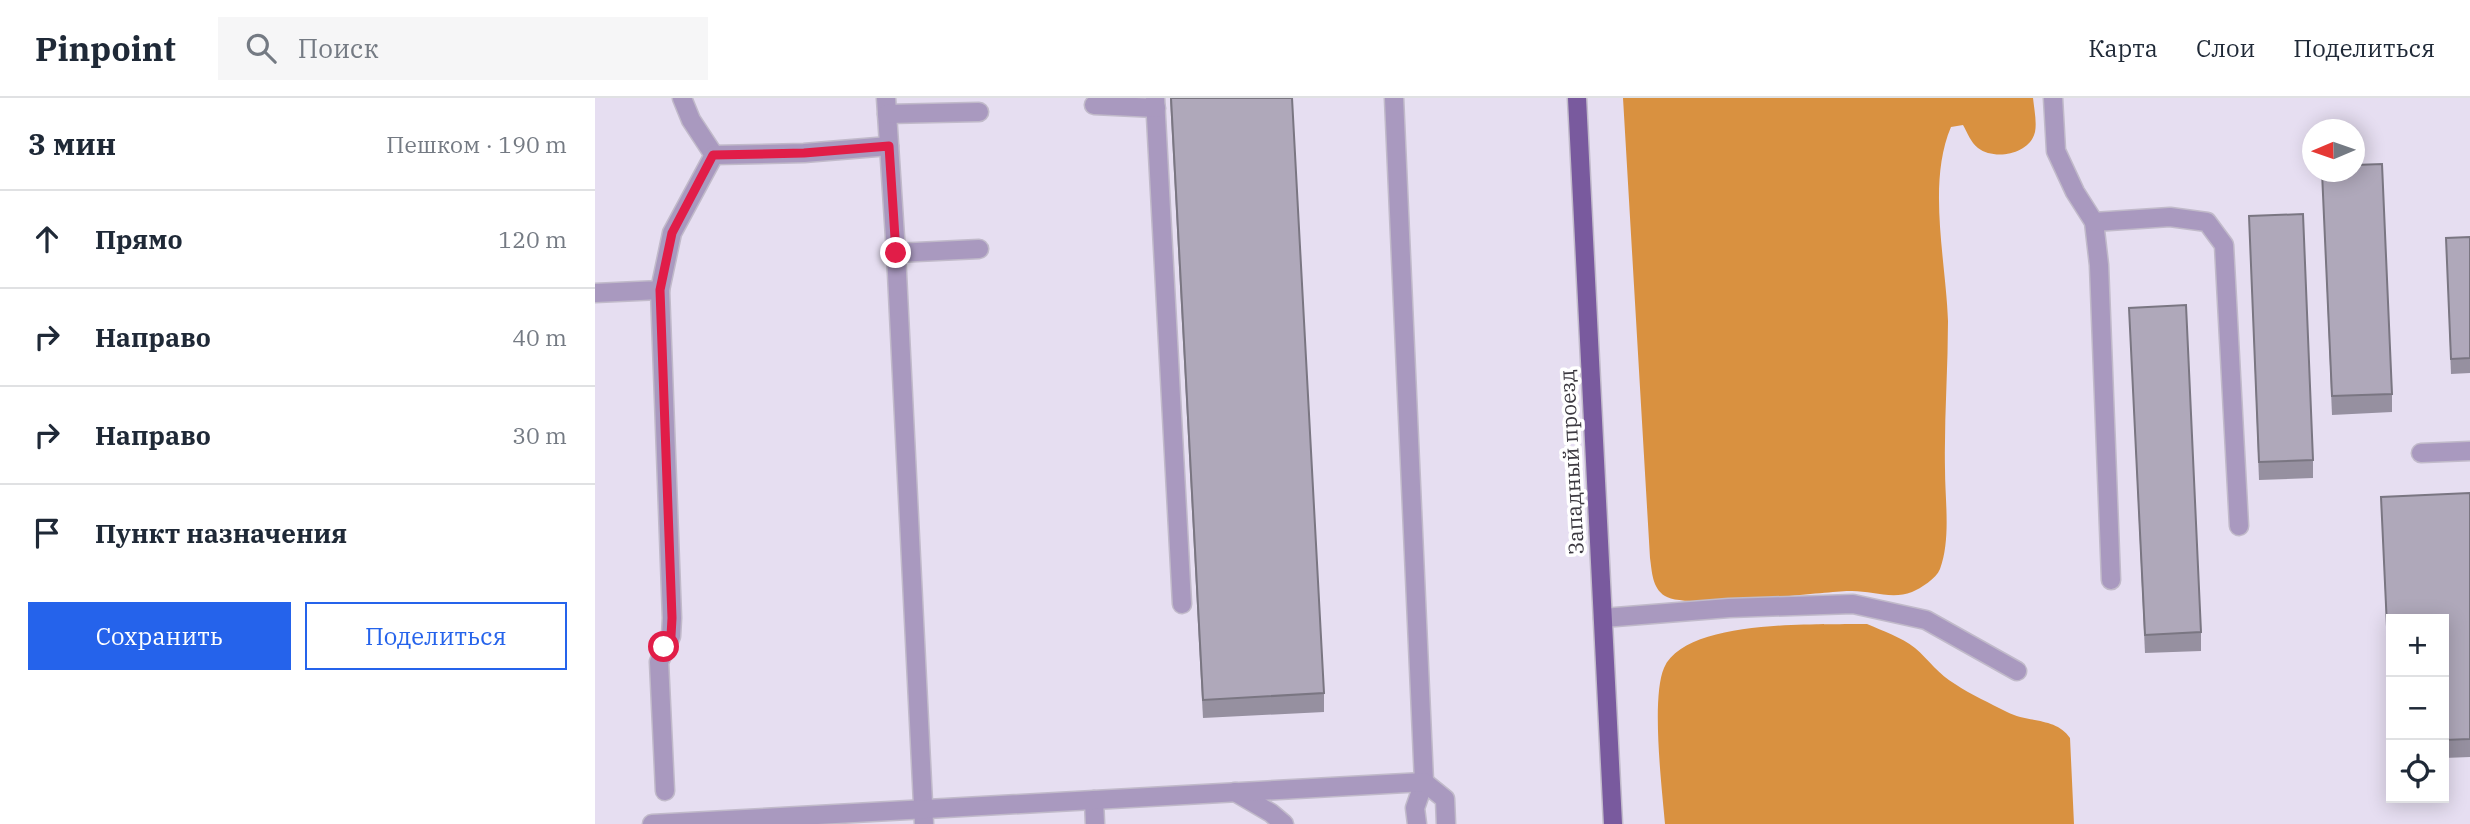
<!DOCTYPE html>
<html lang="ru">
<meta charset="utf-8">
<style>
body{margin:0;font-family:"IBM Plex Serif",serif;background:#f6f6f7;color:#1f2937}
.controls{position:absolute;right:21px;bottom:21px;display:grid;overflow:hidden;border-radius:0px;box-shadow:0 4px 18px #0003}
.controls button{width:63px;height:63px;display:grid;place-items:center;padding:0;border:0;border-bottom:2px solid #e0e1e3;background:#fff;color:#1f2937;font:35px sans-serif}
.compass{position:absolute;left:1707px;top:21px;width:63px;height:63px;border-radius:50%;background:#fff;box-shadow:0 4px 18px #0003;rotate:268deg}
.stop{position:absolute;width:21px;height:21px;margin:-16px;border:5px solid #e11d48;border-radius:50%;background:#fff}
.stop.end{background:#e11d48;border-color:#fff;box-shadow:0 2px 7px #0008}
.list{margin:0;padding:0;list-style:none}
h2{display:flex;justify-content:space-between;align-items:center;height:91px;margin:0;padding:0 28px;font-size:30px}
h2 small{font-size:23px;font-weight:400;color:#747a83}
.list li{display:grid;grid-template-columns:46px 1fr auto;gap:21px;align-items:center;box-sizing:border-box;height:98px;padding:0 28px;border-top:2px solid #e0e1e3}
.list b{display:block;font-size:26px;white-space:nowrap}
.list em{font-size:23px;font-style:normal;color:#747a83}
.actions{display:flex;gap:14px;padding:21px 28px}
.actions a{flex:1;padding:16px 0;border:2px solid #2563eb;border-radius:0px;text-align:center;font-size:24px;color:#2563eb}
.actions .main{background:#2563eb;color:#fff}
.icon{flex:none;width:38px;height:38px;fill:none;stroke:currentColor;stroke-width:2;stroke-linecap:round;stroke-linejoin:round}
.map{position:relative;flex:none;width:1875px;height:726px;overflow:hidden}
header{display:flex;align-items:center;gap:42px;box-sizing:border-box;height:98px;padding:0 35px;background:#fff;border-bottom:2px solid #e0e1e3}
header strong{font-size:33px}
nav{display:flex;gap:38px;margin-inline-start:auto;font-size:24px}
.search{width:490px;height:63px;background:#f6f6f7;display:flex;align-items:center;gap:18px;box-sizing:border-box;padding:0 24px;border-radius:0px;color:#747a83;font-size:26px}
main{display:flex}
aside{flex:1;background:#fff}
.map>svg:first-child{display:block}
</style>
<header>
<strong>Pinpoint</strong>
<div class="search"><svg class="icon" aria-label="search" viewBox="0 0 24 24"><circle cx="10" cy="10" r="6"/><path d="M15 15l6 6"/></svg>Поиск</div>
<nav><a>Карта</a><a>Слои</a><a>Поделиться</a></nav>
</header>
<main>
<aside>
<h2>3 мин<small>Пешком · 190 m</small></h2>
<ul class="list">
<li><svg class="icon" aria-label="ahead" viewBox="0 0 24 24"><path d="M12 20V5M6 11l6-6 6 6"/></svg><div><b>Прямо</b></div><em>120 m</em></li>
<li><svg class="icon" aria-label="right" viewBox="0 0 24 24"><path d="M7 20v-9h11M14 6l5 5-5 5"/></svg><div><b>Направо</b></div><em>40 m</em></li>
<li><svg class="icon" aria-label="right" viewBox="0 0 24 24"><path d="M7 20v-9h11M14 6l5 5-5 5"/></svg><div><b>Направо</b></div><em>30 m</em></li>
<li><svg class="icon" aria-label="arrive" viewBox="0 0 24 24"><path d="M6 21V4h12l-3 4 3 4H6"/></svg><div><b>Пункт назначения</b></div></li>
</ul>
<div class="actions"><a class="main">Сохранить</a><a>Поделиться</a></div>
</aside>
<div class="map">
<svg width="1875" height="726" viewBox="0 0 1875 726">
<rect width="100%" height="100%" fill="#e6def1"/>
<!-- forest -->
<g fill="#d99140">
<path d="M1028,0H1438C1439,10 1442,24 1440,34C1435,56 1400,63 1383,50C1376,45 1372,34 1368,27L1356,29C1332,85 1351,163 1353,223C1353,272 1349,322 1350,371C1350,403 1356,441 1345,471C1341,481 1326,490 1317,494C1296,502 1275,492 1254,493C1221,494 1091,512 1070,498C1057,490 1057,473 1055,460Z"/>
<path d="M1272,526C1288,533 1306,539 1320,550C1334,562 1344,577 1360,586C1376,597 1395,605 1412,614C1433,625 1461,619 1475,640L1479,726H1070C1067,691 1056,600 1069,570C1091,520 1225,527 1272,526Z"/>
</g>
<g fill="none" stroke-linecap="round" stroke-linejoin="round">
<defs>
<g id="minor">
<polyline points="87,0 96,22 119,57 209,55 294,48"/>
<polyline points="291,0 301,155 329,726"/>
<polyline points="560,0 587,506"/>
<polyline points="799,0 829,684 820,710 822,726"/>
<polyline points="1458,0 1461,53 1480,94 1499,124 1504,167 1516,482"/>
<polyline points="499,7 561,10"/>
<polyline points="292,16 384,14"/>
<polyline points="1499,124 1575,119 1612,124 1629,147 1644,428"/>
<polyline points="301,155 384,151"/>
<polyline points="65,192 77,520 76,538 64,564 70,693"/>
<polyline points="0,195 65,192 77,135 119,57"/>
<polyline points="1826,355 1875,353"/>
<polyline points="1008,520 1134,510 1258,506 1331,522 1422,573"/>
<polyline points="640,694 676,715 689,726"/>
<polyline points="499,702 500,726"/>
<polyline points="57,726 829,684 850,701 851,726"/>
</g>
<polyline id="major" points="982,0 1018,726"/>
</defs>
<!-- minor casing -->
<use href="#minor" stroke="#c1baca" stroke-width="21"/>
<!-- major casing -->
<use href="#major" stroke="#c1baca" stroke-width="21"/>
<!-- minor -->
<use href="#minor" stroke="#a999bf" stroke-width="18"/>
<!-- major -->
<use href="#major" stroke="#795a9e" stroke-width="18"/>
</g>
<!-- wall -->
<g fill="#9690a0">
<polygon points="575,0 697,0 729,595 729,614 608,620"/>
<polygon points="1727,74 1797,296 1797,314 1737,317"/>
<polygon points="1654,118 1718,362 1718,380 1664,382"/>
<polygon points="1875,139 1875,275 1856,276 1851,140"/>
<polygon points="1534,210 1606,534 1606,553 1550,555"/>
<polygon points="1875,395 1875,659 1849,660 1849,521 1796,521 1796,634 1786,399"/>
</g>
<!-- building -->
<g fill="#afa8ba" stroke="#7a7682" stroke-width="2">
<polygon points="576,0 697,0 729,595 608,602"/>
<polygon points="1787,66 1797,296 1737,298 1727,74 1760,74 1760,67"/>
<polygon points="1708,116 1718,362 1664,364 1654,118"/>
<polygon points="1875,139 1875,260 1856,261 1851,140"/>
<polygon points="1591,207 1606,534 1550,537 1534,210"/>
<polygon points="1875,395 1875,641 1849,642 1849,521 1796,521 1796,615 1786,399"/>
</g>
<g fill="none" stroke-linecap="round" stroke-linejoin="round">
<!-- route -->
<polyline stroke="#e11d48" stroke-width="9" points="69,549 76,538 77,520 65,192 77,135 118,57 209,55 294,48 301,155"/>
</g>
<g text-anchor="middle" stroke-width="7" stroke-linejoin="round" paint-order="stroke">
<!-- street labels -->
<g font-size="21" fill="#3c3940" stroke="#fff">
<text transform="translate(977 364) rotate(-93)" y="7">Западный проезд</text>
</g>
</g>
</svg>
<div class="controls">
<button>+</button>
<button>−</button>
<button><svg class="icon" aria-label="locate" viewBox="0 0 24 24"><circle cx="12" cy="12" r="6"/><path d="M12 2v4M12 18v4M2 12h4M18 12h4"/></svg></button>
</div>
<svg class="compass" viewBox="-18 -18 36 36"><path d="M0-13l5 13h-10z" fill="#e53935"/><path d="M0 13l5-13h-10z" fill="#747a83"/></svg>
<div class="stop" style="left:69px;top:549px"></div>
<div class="stop end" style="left:301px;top:155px"></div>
</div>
</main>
